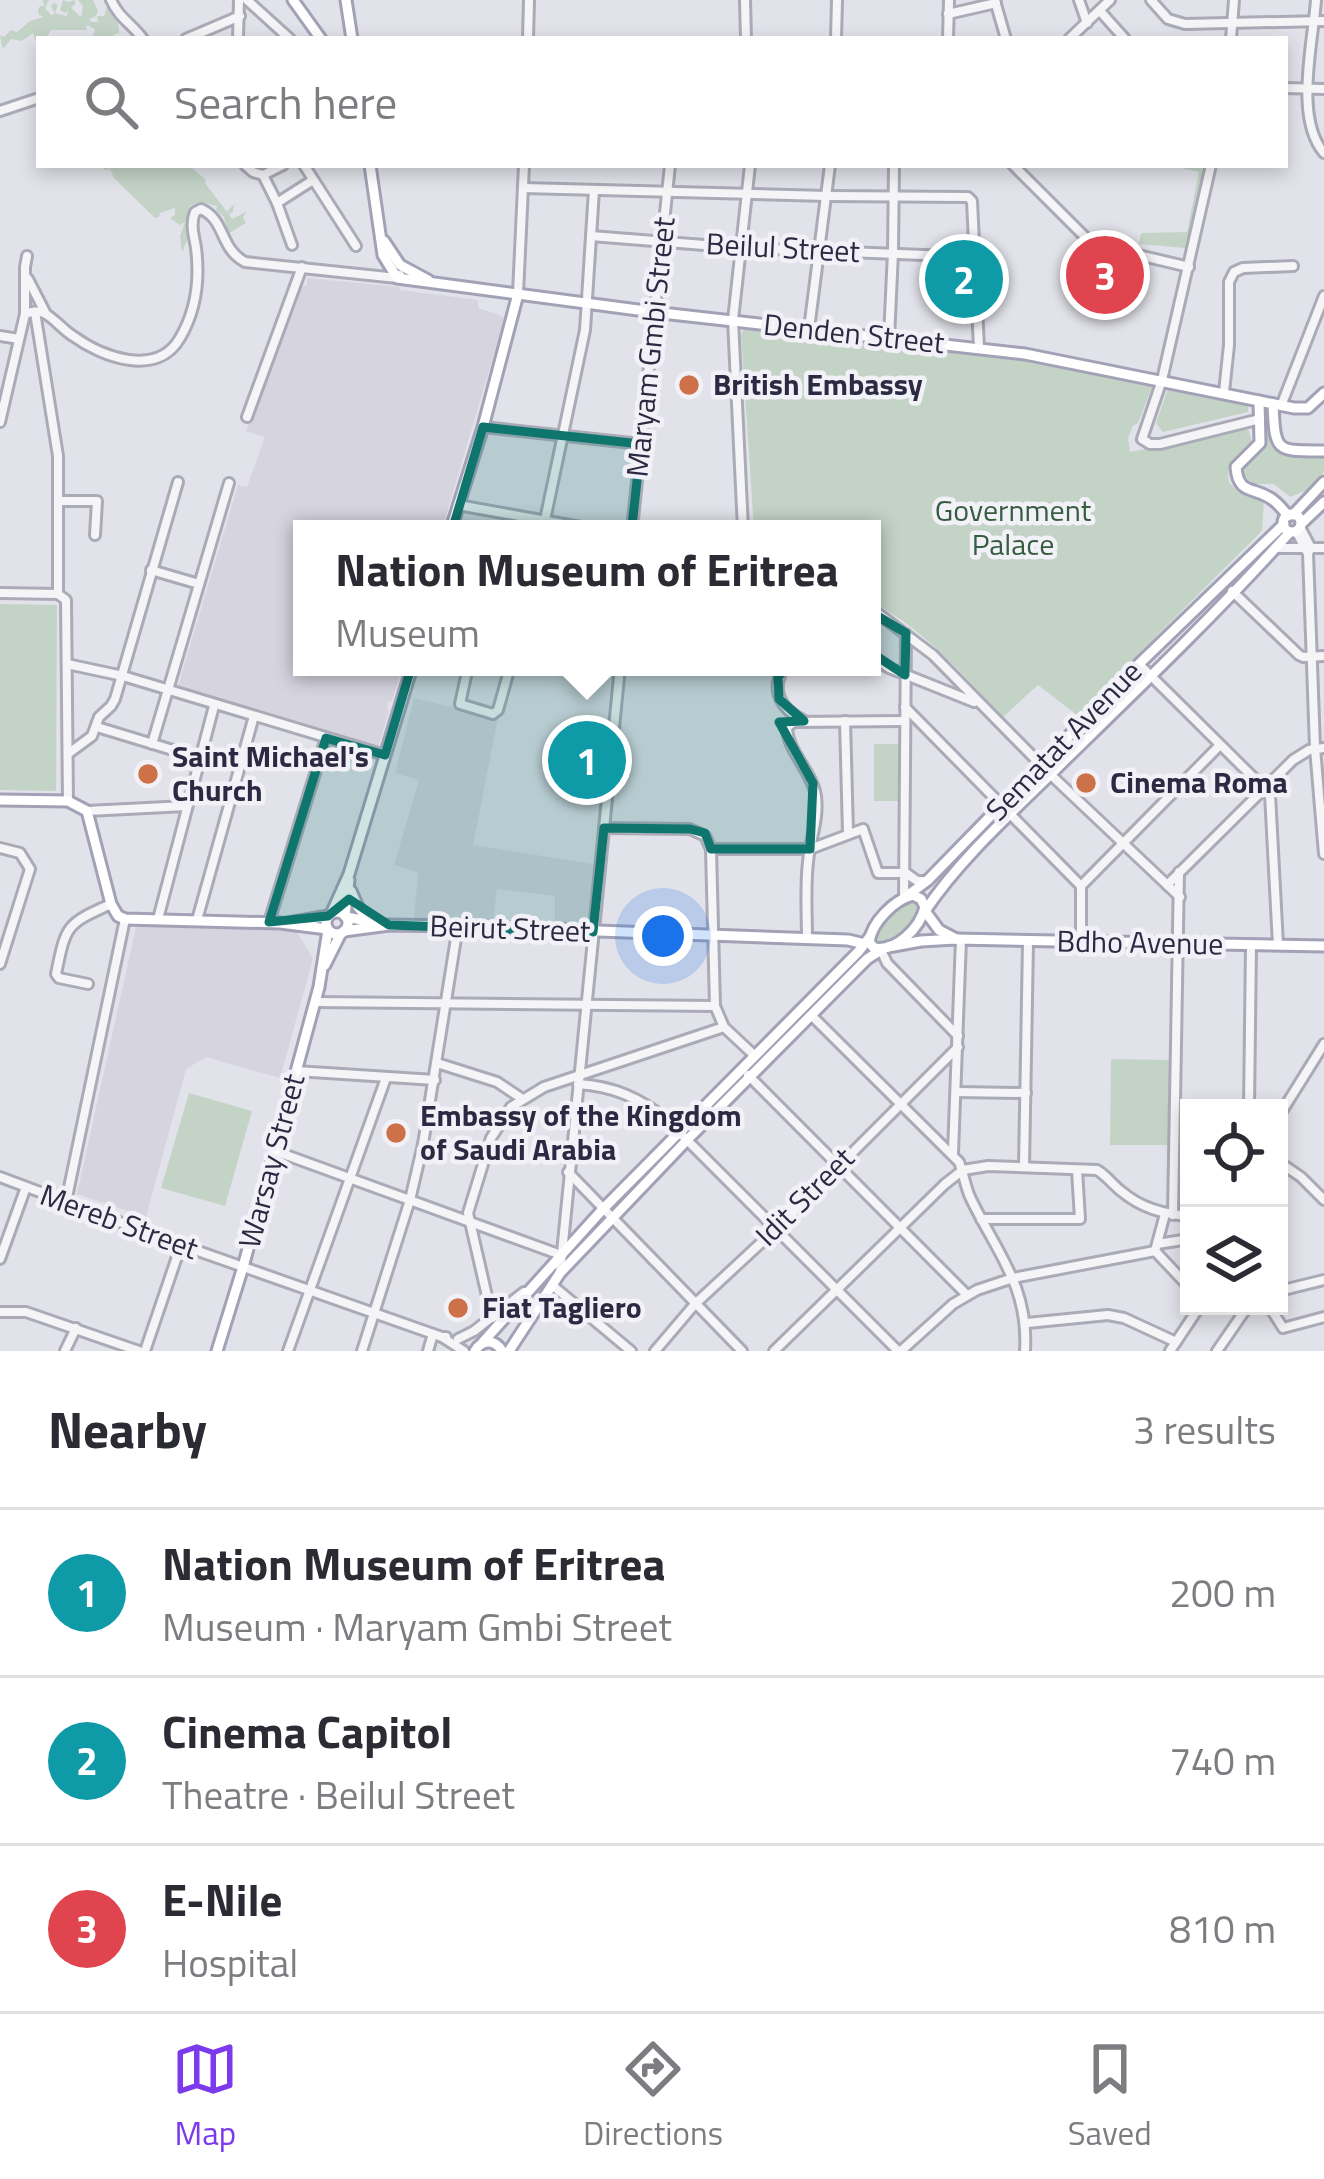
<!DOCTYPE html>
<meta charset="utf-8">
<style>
body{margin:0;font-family:"Titillium Web",sans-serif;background:#f2f2f3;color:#2b2b33}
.controls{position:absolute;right:36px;bottom:36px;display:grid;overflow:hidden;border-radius:0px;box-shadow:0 6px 18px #0003}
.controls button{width:108px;height:108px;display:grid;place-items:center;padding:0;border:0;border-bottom:3px solid #e1e1e2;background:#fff;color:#2b2b33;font:60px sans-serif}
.you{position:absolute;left:663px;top:936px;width:42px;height:42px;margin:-30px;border:9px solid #fff;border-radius:50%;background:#1a73e8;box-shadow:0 0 0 18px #1a73e833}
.badge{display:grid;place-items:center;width:78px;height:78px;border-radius:50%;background:#7c3aed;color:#fff;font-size:39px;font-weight:700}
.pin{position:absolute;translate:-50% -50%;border:6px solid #fff;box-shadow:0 3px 12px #0006}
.popup{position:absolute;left:293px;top:520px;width:588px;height:156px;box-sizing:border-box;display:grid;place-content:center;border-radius:0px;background:#fff;filter:drop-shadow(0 3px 9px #0005);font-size:39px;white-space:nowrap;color:#7c7c81}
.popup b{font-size:45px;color:#2b2b33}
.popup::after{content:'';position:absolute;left:50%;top:100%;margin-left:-24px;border:24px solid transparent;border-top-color:#fff}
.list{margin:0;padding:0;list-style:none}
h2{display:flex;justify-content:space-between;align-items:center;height:156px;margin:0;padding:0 48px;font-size:51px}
h2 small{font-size:39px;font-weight:400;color:#7c7c81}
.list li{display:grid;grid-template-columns:78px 1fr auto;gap:36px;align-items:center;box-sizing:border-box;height:168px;padding:0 48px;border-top:3px solid #e1e1e2}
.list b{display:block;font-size:45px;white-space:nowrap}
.list p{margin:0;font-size:39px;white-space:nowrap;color:#7c7c81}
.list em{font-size:39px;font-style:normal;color:#7c7c81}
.icon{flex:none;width:66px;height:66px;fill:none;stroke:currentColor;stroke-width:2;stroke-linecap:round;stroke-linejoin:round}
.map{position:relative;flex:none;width:1324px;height:1351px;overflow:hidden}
.search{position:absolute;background:#fff;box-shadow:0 6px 18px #0003;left:36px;right:36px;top:36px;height:132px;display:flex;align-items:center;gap:30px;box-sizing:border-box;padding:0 42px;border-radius:0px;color:#7c7c81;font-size:45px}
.sheet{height:660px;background:#fff}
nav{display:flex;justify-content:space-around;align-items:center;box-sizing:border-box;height:168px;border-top:3px solid #e1e1e2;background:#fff;font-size:33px;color:#7c7c81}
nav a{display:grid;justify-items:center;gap:6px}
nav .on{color:#7c3aed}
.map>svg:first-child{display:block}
</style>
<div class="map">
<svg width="1324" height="1351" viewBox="0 0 1324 1351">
<rect width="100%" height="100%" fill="#e2e2ea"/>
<!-- built -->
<g fill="#d5d4df">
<polygon points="307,278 399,287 400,290 478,300 478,308 505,317 442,529 302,529 302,667 402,667 392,701 388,702 387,709 389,711 378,747 178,686 238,485 247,487 265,437 246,431 302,286 307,285"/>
<polygon points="414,698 498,718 473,845 598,865 591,926 555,926 555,896 497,889 493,921 414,919 418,872 394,865 419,780 395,773"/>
<polygon points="280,925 297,932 313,959 280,1078 206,1057 186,1069 146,1217 77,1194 136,927"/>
</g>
<!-- green -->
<g fill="#c3d4c6">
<path d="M43,0H49L45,8L51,15L55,14L51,5L54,3L58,5L55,12L57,14L67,16L68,10L65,13L60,10L63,0L68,2L75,0V4L71,8L81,17L83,6L78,0H93L98,11L96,16L89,19L92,22H98L97,16H104L107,7C113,15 120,20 119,33L113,35L120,39H92L95,29L86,25L87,30H51L46,39L36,41L33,33L22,41L11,39L4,48L2,47L0,35L4,37L11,30L17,32L30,21L44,17L39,15L38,10L40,6H44Z"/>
<polygon points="100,165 188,165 206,180 205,183 227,212 234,204 233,212 229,214 232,219 246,212 243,218 246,223 228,234 224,217 216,210 217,206 200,202 189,206 188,238 182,252 180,236 185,222 180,225 170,218 175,215 175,208 160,213 159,217 155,218 114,178 110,169 105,170"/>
<polygon points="1168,165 1190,165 1204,169 1186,248 1139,244 1141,233 1187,232 1199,172"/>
<path d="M750,327L1039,358L1154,382L1138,423L1133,426L1128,438L1130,452L1246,429L1249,431L1252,443C1235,454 1213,481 1243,493C1250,496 1257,496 1264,500L1262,531L1077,715L1038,685L1003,717C962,674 925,630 872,602V529H754L741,334L745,328Z"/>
<polygon points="1169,386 1248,402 1248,412 1163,432 1156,423"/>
<path d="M1266,418H1269C1274,459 1287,456 1324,455V472L1307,490L1290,497L1274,484H1254L1242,474L1244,464L1266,441Z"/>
<polygon points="0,604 57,605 56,791 0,790"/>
<rect x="874" y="744" width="25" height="57"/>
<path d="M910,901L920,905V914C909,928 899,942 879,943L876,938C881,921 894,907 910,901Z"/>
<polygon points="1111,1059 1170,1060 1169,1145 1110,1145"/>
<polygon points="189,1093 252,1111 225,1206 161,1188"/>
</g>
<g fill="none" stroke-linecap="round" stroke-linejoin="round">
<defs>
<g id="minor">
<path d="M111,0C119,18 132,24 143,39"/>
<polyline points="247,0 290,39"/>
<polyline points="745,0 746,39"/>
<polyline points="1079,0 1087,23"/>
<polyline points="1151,0 1168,19 1185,24 1324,21"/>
<path d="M1316,0C1313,43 1294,118 1324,153"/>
<polyline points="995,1 1006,39"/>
<polyline points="1100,11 1125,39"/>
<polyline points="948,14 996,3"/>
<polyline points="186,39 240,16"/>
<polyline points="238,39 239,0"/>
<polyline points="528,39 529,0"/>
<polyline points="836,39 837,0"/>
<polyline points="948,39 949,0"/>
<polyline points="1069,39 1110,0"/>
<polyline points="1231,39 1234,0"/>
<polyline points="1285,88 1324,89"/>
<polyline points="0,111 39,98"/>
<polyline points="245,165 253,172 263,175 277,203 292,245"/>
<polyline points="304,165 356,246"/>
<polyline points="1013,165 1092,244 1189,267"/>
<polyline points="1211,165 1162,380 1142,439 1150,444 1160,444 1260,419"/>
<polyline points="263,175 283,165"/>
<polyline points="523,188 827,196 968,197 972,201 979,348"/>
<polyline points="277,203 313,180"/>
<polyline points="591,236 742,248 976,257"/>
<polyline points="28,279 46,314"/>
<polyline points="518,294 524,165"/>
<polyline points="35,312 58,456 58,594 66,600 68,801"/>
<path d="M25,314C32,312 36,310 44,313C54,318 63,330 73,336C102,357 157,378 180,338C196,311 200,280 196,248C194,235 190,225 195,212L201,209C226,220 219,248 245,262L397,278L400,275"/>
<polyline points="809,329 830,165"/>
<polyline points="0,336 19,339"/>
<polyline points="889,338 893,252 894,165"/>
<polyline points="1224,392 1229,345 1229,282 1234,272 1243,268 1293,266"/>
<polyline points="1281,406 1324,296"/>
<polyline points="247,417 302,267"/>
<polyline points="0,422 25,314 25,267 27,256"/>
<polyline points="483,427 641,444"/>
<polyline points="58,501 97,501 95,535"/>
<polyline points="458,505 592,529"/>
<polyline points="545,520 585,330 594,190"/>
<polyline points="1300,527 1311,548 1308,553 1315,748 1324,854"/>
<polyline points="632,529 670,165"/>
<polyline points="743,529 733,320 750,165"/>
<polyline points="1296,531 1307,552"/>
<polyline points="1275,548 1324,548"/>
<polyline points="151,570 199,584"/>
<polyline points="1232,591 1299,655 1303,657 1324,656"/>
<polyline points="0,593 58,594"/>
<polyline points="872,609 933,655 1051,775 1180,897"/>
<polyline points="872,657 889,668 974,702"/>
<polyline points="67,664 123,676 385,755"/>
<polyline points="1139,664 1270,794 1278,945"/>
<polyline points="468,667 460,704 493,714 498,710 510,667"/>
<polyline points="605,667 619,670"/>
<path d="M785,667C769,689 781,709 803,720"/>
<polyline points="905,707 1081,886"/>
<polyline points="845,721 848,833"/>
<polyline points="97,727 199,758"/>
<polyline points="152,744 229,483"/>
<polyline points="69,753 92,736 99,717 111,706 115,699 178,482"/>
<polyline points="87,811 186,806"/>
<polyline points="604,828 690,829 705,836 711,849 715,1006 724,1027 755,1056"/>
<polyline points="0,848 20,853 30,869 0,964"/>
<polyline points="711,849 810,849 863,829 878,873 906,873 917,881 924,881"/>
<polyline points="1167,885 1293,760 1309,750 1324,748"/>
<polyline points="904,898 906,634"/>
<polyline points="158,919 214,706"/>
<polyline points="197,920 254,716"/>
<polyline points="269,922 326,738"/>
<path d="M807,939C807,914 805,887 808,862C810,839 819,820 816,796C812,771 787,751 787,727L794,722L904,721"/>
<polyline points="1081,942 1081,886 1220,745"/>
<polyline points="881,950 887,963 958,1036"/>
<path d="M88,984L59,978L56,974C66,925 66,924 111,904"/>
<polyline points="315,1002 715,1006"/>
<path d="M811,1015L959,1162C964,1174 965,1187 971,1199C997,1253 1029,1287 1025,1351"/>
<polyline points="437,1063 497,1082 521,1098"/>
<polyline points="296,1071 435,1080"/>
<polyline points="748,1075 967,1295"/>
<path d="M578,1084C613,1086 640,1098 667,1120L898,1351"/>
<polyline points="956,1092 1026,1093"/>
<polyline points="1249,1108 1251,945"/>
<polyline points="1279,1116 1324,1044"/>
<polyline points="275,1151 561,1255"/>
<polyline points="953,1153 961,939"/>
<polyline points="1279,1162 1301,1177 1324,1200"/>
<polyline points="1024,1167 1028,942"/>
<polyline points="568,1172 742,1351"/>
<polyline points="0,1177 181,1245 442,1337"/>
<polyline points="66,1202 125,919"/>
<polyline points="1173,1215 1179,872"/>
<polyline points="981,1219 1080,1219 1077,1170"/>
<polyline points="1157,1244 1189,1239"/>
<polyline points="1155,1251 1165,1214"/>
<polyline points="0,1259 26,1187"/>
<polyline points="560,1273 620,667"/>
<polyline points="552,1285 631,1351"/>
<polyline points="1279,1291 1324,1280"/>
<polyline points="1269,1306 1283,1328 1324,1317"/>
<polyline points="0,1312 26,1312 139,1351"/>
<polyline points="492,1318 468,1213 491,1138 511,1107 544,1087 724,1027"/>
<polyline points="1027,1323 1108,1315 1124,1318 1176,1342"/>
<polyline points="446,1337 442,1337 464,1351"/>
<polyline points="458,1339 474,1331 524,1292"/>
<polyline points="65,1351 76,1328"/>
<polyline points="145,1351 181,1245"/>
<polyline points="288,1351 386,1078"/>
<polyline points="362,1351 410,1200 423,1144 458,926"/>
<polyline points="428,1351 433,1334"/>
<polyline points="655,1351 695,1304 777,1228 958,1047"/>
<path d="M774,1351L945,1184L963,1170L988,1166L1097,1170C1107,1176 1112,1184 1121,1191C1141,1208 1163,1214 1189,1216"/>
<polyline points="901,1351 953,1304 977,1290 1013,1278 1155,1251 1189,1287"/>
<polyline points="1170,1351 1200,1306"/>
<polyline points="1217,1351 1248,1306"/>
</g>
<g id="major">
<polyline points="293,0 321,39"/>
<polyline points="346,0 352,39"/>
<polyline points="370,165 383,255 397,278 653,312 1025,354 1294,408 1308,408 1324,393"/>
<polyline points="384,241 400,265 428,280"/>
<path d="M1259,401L1260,443L1236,467C1238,496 1255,486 1273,500C1277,503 1285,512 1288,516"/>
<path d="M1273,404C1275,453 1276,451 1324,451"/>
<circle cx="1292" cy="523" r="9"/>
<polyline points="1293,515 1324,482"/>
<polyline points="1301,524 1324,502"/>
<polyline points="451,529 483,427 518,294"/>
<polyline points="0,800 68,801 87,811 111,904 118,916 125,919 280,923 327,929"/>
<polyline points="351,891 358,907 370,921"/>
<path d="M913,895L921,899L925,907C920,928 896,952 874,948L869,942C872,922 894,900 913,895Z"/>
<polyline points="904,898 927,881 1139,664 1284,524"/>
<circle cx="337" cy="923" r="11"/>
<polyline points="331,914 349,874 412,667"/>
<polyline points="345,916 349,880"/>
<polyline points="346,917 378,923"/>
<polyline points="294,922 328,916"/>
<polyline points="344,931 389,925 458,926 848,940 865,944"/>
<path d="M956,939L939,930L925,911C962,856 1016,809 1063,762C1140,687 1218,612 1290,532"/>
<polyline points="888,947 921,941 956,939 1324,946"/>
<polyline points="325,965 341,933"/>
<polyline points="483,1342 602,1210 859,951 869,938"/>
<polyline points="217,1351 243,1267 319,987 328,930"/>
<path d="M475,1351C482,1339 495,1339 502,1351"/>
<polyline points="509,1351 560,1273 688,1139 867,959 881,950"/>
</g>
</defs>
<!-- minor casing -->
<use href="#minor" stroke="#ababb8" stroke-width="14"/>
<!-- major casing -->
<use href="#major" stroke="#a2a1b6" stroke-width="15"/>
<!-- minor -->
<use href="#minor" stroke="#f5f5f8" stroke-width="8"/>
<!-- major -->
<use href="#major" stroke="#fff" stroke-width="9"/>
</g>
<!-- marked area -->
<path fill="#0f766e" fill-opacity="0.2" stroke="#0f766e" stroke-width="9" stroke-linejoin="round" d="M483,427L641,444L631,536L845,597L906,633L905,675L857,643L837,657L792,661L778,677L779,699L804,721L779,722L813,783L810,849H711L705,833L690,829L604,828L593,932L389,925L349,899L328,916L269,922L326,738L385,755Z"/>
<!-- markers -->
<g fill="#cd7149" stroke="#f2f1f7" stroke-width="4.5">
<circle cx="689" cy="385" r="12"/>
<circle cx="148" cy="774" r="12"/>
<circle cx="1086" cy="783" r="12"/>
<circle cx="396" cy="1133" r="12"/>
<circle cx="458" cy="1308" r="12"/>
</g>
<g text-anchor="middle" stroke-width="9" stroke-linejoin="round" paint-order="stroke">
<!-- street labels -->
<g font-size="30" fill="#2c2a42" stroke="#f2f1f7">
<text transform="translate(783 248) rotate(3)" y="10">Beilul Street</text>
<text transform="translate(854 334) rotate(6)" y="10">Denden Street</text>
<text transform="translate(651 347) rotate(-84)" y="10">Maryam Gmbi Street</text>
<text transform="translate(1064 741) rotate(-46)" y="10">Sematat Avenue</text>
<text transform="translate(510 929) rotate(2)" y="10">Beirut Street</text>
<text transform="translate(1140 943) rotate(1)" y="10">Bdho Avenue</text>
<text transform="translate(272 1161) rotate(-75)" y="10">Warsay Street</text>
<text transform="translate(805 1197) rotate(-45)" y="10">Idit Street</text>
<text transform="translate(119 1222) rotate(20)" y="10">Mereb Street</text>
</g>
<!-- poi labels -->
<g font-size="30" font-weight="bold" fill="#2c2a42" stroke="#f2f1f7" text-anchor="start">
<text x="713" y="395">British Embassy</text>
<text x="172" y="767">Saint Michael's<tspan x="172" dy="34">Church</tspan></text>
<text x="1110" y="793">Cinema Roma</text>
<text x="420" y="1126">Embassy of the Kingdom<tspan x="420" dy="34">of Saudi Arabia</tspan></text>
<text x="482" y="1318">Fiat Tagliero</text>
</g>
<!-- park labels -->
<g font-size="30" fill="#375d41" stroke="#f2f1f7">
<text x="1013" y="521">Government<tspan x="1013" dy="34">Palace</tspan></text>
</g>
</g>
</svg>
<div class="controls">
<button><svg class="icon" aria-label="locate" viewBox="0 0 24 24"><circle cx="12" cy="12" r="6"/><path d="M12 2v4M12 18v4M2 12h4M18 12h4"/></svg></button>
<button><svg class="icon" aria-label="layers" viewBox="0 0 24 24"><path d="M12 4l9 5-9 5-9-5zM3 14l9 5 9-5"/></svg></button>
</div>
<div class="you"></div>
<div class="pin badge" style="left:587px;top:760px;background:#0f9aa8">1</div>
<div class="popup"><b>Nation Museum of Eritrea</b>Museum</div>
<div class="pin badge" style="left:964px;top:279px;background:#0f9aa8">2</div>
<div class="pin badge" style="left:1105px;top:275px;background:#e0444e">3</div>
<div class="search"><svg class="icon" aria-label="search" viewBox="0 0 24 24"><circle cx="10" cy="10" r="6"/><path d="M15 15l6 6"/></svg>Search here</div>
</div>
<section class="sheet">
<h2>Nearby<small>3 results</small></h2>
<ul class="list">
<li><span class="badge" style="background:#0f9aa8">1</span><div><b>Nation Museum of Eritrea</b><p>Museum · Maryam Gmbi Street</p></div><em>200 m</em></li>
<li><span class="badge" style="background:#0f9aa8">2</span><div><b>Cinema Capitol</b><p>Theatre · Beilul Street</p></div><em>740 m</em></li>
<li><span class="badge" style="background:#e0444e">3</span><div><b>E-Nile</b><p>Hospital</p></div><em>810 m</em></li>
</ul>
</section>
<nav>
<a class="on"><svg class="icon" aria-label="map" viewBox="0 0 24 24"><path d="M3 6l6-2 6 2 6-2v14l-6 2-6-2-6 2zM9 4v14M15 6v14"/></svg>Map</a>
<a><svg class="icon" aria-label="directions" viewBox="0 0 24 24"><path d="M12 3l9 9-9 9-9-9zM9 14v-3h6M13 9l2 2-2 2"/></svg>Directions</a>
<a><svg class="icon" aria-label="saved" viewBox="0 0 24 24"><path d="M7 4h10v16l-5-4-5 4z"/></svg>Saved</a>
</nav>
